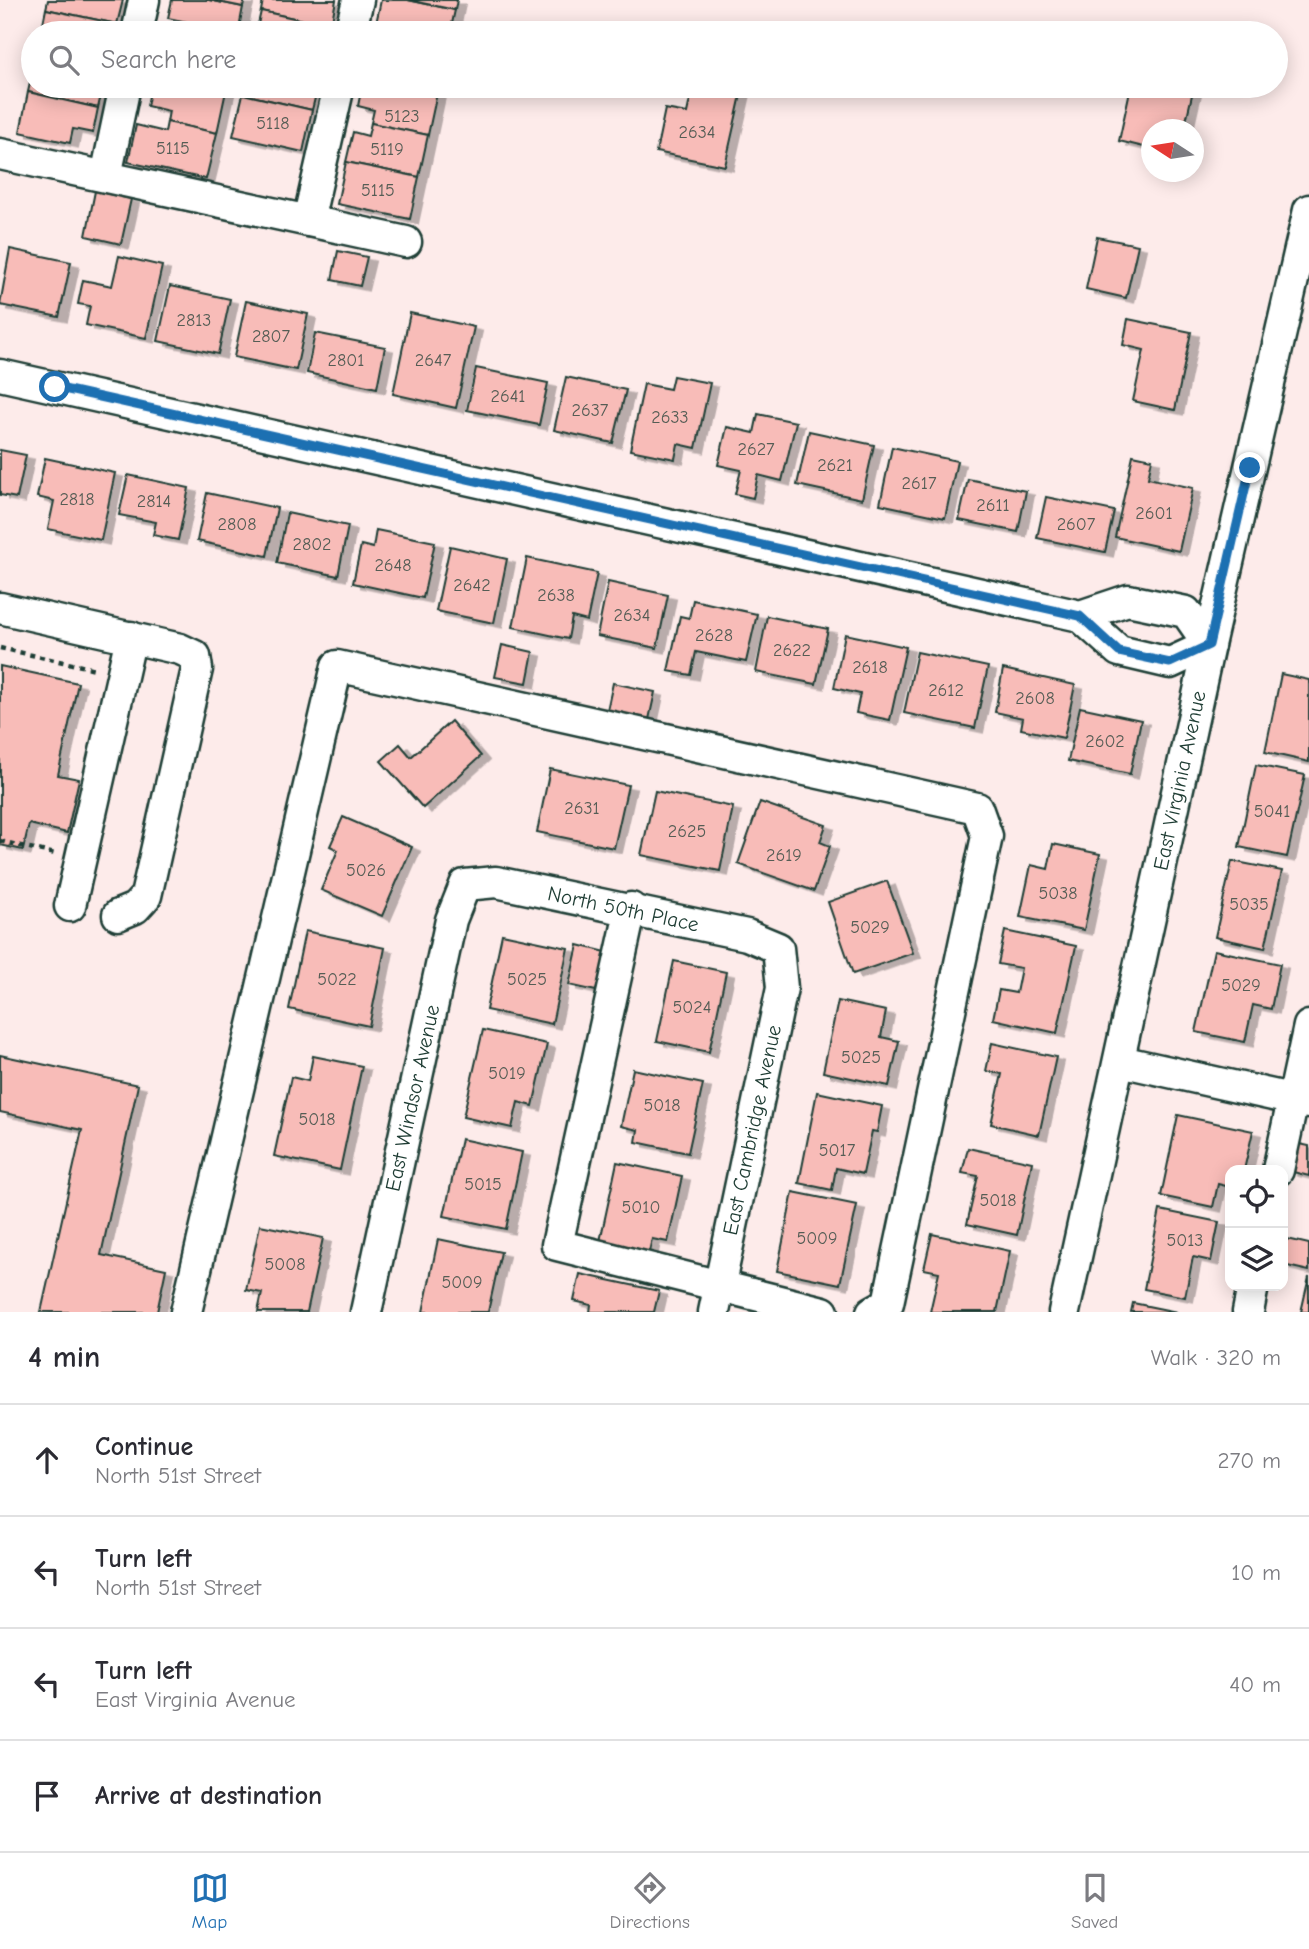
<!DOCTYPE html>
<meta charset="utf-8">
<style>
body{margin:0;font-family:"Comic Neue",sans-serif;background:#f2f2f3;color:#2b2b33}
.controls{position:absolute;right:21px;bottom:21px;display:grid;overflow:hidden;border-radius:14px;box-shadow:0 4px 18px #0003}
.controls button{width:63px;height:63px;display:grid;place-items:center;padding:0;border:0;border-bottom:2px solid #e1e1e2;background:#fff;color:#2b2b33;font:35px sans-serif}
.compass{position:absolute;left:1141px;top:119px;width:63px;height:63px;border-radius:50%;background:#fff;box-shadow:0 4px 18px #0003;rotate:282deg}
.stop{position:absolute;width:21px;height:21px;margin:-16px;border:5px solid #1f6fb2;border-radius:50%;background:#fff}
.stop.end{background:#1f6fb2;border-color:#fff;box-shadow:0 2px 7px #0008}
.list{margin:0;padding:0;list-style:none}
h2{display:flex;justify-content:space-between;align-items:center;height:91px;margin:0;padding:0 28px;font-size:30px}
h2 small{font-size:23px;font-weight:400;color:#7c7c81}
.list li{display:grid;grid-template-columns:46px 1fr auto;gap:21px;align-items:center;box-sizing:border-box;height:112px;padding:0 28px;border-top:2px solid #e1e1e2}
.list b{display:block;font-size:26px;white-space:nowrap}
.list p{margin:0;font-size:23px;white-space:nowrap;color:#7c7c81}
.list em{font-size:23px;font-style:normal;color:#7c7c81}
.icon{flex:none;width:38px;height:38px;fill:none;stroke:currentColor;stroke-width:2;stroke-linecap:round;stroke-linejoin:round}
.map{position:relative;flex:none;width:1309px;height:1312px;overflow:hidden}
.search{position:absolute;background:#fff;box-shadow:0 4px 18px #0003;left:21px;right:21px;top:21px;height:77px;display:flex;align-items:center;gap:18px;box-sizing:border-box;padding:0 24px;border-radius:38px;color:#7c7c81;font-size:26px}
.sheet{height:539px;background:#fff}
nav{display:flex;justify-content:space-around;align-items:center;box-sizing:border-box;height:98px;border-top:2px solid #e1e1e2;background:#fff;font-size:19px;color:#7c7c81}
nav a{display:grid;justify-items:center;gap:4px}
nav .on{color:#1f6fb2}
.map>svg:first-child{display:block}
</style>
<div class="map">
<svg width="1309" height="1312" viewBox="0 0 1309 1312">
<defs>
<filter id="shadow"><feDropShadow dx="8" dy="4.5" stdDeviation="0" flood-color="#0004"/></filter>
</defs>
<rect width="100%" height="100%" fill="#fdebea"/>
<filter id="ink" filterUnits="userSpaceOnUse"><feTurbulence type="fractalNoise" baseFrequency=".0143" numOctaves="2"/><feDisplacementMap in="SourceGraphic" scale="14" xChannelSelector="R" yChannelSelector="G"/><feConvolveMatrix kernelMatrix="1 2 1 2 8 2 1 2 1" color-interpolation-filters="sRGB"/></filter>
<g filter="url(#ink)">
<!-- building -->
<g fill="#f8bcb8" stroke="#1f3d34" stroke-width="2" filter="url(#shadow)">
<polygon points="48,0 123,0 117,24 46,9"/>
<polygon points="172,0 209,0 243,7 238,33 190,33 192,23 168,18"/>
<polygon points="209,0 245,0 243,7"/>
<polygon points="263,0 336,0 331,26 261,11"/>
<polygon points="381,0 408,0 455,10 450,33 374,33"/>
<polygon points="408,0 457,0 455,10"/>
<polygon points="46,9 117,24 115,33 41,33"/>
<polygon points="261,11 331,26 329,33 256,33"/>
<polygon points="1145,26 1177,33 1143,33"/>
<polygon points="33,69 33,86 103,86 98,108 28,92"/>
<polygon points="151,86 201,86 226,91 217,133 167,122 169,111 147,106"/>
<polygon points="201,86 227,86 226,91"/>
<polygon points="244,86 318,86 312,110 243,94"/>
<polygon points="362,86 402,86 437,93 428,135 371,123 374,110 358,106"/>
<polygon points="402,86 439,86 437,93"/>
<polygon points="693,86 743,86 725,166 656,152 665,109 687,113"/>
<polygon points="1131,86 1194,86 1184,130 1152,130 1152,149 1119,141"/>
<polygon points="28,92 98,108 93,133 73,129 70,143 20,132"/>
<polygon points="243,94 312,110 303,152 233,136"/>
<polygon points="167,122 217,133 206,179 128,162 136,125 165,132"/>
<polygon points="371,123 428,135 419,177 346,162 353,132 368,136"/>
<polygon points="346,162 419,177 410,219 337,204"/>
<polygon points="95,191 131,199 121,244 86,236"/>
<polygon points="1097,237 1138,245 1126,298 1086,289"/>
<polygon points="10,249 71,262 59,317 0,305"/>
<polygon points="338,251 367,257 360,286 332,280"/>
<polygon points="119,256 162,266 146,338 86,325 90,306 78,304 83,280 112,286"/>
<polygon points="170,286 230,299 218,354 158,341"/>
<polygon points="246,301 308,314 296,370 234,357"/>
<polygon points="410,313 474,327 456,408 393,394"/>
<polygon points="1128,319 1191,332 1175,410 1133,401 1144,350 1123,345"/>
<polygon points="315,333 385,347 377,388 307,373"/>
<polygon points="476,368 548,383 539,425 467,410"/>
<polygon points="673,376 710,383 696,448 678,444 675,459 630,450 644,384 670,389"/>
<polygon points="566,377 626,390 613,443 554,430"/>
<polygon points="758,414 796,422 782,481 758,475 753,498 735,494 741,470 718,465 727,427 754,433"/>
<polygon points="809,431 874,445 862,499 797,485"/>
<polygon points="892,447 957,461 945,518 880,504"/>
<polygon points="0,450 26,455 17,498 0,495"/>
<polygon points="1133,455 1152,459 1148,478 1193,488 1179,551 1115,537"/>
<polygon points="45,458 115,473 101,540 48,529 54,501 37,497"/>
<polygon points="128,475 189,488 178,540 153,535 156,522 119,515"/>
<polygon points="968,479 1026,491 1018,532 959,520"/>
<polygon points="207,493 277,508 267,556 197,541"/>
<polygon points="1046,497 1114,511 1105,552 1037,538"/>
<polygon points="287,513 348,526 338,576 277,563"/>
<polygon points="376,530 435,542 423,598 353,583 361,545 373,548"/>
<polygon points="450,546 507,559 494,623 436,611"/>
<polygon points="527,558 597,573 587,621 572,617 568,639 513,627"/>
<polygon points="608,582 668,595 657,648 597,636"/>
<polygon points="693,600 757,614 746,662 696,652 691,675 668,671 680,616 689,618"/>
<polygon points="767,616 828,629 816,684 756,672"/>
<polygon points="845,634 906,647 890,720 856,713 860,694 834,688"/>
<polygon points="502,645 533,652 527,683 495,677"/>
<polygon points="917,652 988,667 975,728 904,713"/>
<polygon points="0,666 78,683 58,775 79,779 67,833 29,824 23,850 0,845"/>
<polygon points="1003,669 1075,685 1064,738 1021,729 1023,718 995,712"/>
<polygon points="1281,674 1309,680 1309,762 1265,752"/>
<polygon points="613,683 655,692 648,724 606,715"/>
<polygon points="1080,707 1141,720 1130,774 1068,761"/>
<polygon points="451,721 481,756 423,808 381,761 400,744 411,757"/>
<polygon points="1256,765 1305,775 1287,857 1239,847"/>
<polygon points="550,769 628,785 614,848 537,832"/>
<polygon points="655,791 733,807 720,871 641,855"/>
<polygon points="760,802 826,825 820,842 830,846 814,891 738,864"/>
<polygon points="343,817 412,847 382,916 321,890 338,850 330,846"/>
<polygon points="1053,844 1100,854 1084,930 1020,917 1031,865 1048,869"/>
<polygon points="1232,861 1282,871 1265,948 1215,937"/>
<polygon points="887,881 913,953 853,974 828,902"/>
<polygon points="305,931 385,948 369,1026 289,1009"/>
<polygon points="1005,931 1076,946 1057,1033 993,1019 999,990 1016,993 1021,968 998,964"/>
<polygon points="502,934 568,948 552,1024 486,1010"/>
<polygon points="578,945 606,952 596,991 569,985"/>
<polygon points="1214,950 1280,964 1271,1009 1253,1005 1245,1042 1196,1032"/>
<polygon points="674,961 726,972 709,1052 657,1041"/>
<polygon points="838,1001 886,1011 881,1037 899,1041 889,1086 823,1072"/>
<polygon points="483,1030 547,1044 533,1106 518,1102 512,1128 463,1117"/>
<polygon points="992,1043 1056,1057 1039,1135 991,1124 1002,1074 986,1071"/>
<polygon points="0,1055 138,1085 101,1255 166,1269 157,1312 41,1312 82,1130 0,1112"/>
<polygon points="313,1056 362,1066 340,1170 274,1156 291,1077 308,1081"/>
<polygon points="633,1069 703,1084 688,1153 636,1142 638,1130 621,1126"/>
<polygon points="817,1092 882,1106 877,1132 872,1131 863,1174 836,1168 832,1190 799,1183"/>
<polygon points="1178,1115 1253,1131 1244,1170 1230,1170 1230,1187 1218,1184 1213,1207 1161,1196"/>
<polygon points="461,1139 522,1152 506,1229 444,1216"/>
<polygon points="1295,1143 1309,1146 1309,1176 1289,1171"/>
<polygon points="968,1148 1032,1162 1017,1235 967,1224 978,1176 962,1173"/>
<polygon points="617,1162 682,1176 668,1242 652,1239 648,1256 599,1246"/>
<polygon points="793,1192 857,1205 840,1284 777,1271"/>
<polygon points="1160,1210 1219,1222 1211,1261 1193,1257 1185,1297 1144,1289"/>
<polygon points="260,1225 323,1238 307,1312 258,1312 262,1293 246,1290"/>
<polygon points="932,1234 1010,1251 997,1312 930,1312 939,1272 924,1269"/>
<polygon points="1283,1238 1309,1244 1309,1271 1283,1265"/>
<polygon points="438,1239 501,1252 488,1312 423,1312"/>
<polygon points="580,1274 659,1291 654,1312 590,1312 591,1305 574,1301"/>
<polygon points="1309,1277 1309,1312 1301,1312"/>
<polygon points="1133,1303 1177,1312 1131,1312"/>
</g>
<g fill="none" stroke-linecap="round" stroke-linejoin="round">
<defs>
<g id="minor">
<polyline points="137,33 144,0"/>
<polyline points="350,33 358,0"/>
<polyline points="0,154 406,242"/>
<polyline points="106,176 125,86"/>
<polyline points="308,221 339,86"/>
<polyline points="0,375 1080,616 1119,651 1170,663 1209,645 1186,612 1128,600 1080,616"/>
<polyline points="0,608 180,649 195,656 197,669 146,896 135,908 118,915"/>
<polyline points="70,906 131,637"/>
<polyline points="631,908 557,1245 823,1312"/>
<polyline points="1120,1061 1309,1103"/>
<polyline points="1278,1170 1309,1026"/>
<polyline points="186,1312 337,666 977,808 987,836 888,1303 872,1312"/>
<path id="s1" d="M366,1312L451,920L465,885L496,882L747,935L778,948L782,988L714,1312"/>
<path id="s2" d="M1064,1312L1209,645L1309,210"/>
<polyline points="1248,1312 1253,1286"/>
</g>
</defs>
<!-- minor casing -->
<use href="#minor" stroke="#1f3d34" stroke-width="35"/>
<!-- path -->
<g stroke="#1f3d34" stroke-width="4.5" stroke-dasharray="5 5" stroke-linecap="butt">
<polyline points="0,648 95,669"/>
<polyline points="0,841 55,854"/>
</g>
<!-- minor -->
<use href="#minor" stroke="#fff" stroke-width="30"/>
</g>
</g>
<g fill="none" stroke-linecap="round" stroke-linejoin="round" filter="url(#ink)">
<!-- route -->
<polyline stroke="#1f6fb2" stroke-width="9" points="55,387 1080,616 1119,652 1170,663 1209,645 1250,468"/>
</g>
<g text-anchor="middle" stroke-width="7" stroke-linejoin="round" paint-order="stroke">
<!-- number labels -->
<g font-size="18" fill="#555d55">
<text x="402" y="122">5123</text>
<text x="273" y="129">5118</text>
<text x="697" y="138">2634</text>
<text x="173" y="154">5115</text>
<text x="387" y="155">5119</text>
<text x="378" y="196">5115</text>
<text x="194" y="326">2813</text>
<text x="271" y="342">2807</text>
<text x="346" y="366">2801</text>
<text x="433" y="366">2647</text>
<text x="508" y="402">2641</text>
<text x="590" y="416">2637</text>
<text x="670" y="423">2633</text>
<text x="756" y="455">2627</text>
<text x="835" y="471">2621</text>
<text x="919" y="489">2617</text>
<text x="77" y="505">2818</text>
<text x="154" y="507">2814</text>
<text x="993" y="511">2611</text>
<text x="1154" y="519">2601</text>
<text x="237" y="530">2808</text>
<text x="1076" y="530">2607</text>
<text x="312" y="550">2802</text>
<text x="393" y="571">2648</text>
<text x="472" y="591">2642</text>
<text x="556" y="601">2638</text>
<text x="632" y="621">2634</text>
<text x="714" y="641">2628</text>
<text x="792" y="656">2622</text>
<text x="870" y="673">2618</text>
<text x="946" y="696">2612</text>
<text x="1035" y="704">2608</text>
<text x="1105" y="747">2602</text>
<text x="582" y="814">2631</text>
<text x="1272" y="817">5041</text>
<text x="687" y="837">2625</text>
<text x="784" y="861">2619</text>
<text x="366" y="876">5026</text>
<text x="1058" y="899">5038</text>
<text x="1249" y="910">5035</text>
<text x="870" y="933">5029</text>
<text x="337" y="985">5022</text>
<text x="527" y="985">5025</text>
<text x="1241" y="991">5029</text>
<text x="692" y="1013">5024</text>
<text x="861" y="1063">5025</text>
<text x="507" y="1079">5019</text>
<text x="662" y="1111">5018</text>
<text x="317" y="1125">5018</text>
<text x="837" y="1156">5017</text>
<text x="483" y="1190">5015</text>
<text x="998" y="1206">5018</text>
<text x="641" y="1213">5010</text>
<text x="817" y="1244">5009</text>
<text x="1185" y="1246">5013</text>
<text x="285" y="1270">5008</text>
<text x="462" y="1288">5009</text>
</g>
<!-- street labels -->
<g font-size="21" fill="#1f3d34" stroke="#fff">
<text dy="7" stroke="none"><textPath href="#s2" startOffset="544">East Virginia Avenue</textPath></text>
<text dy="7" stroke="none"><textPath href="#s1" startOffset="600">North 50th Place</textPath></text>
<text dy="7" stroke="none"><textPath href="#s1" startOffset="219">East Windsor Avenue</textPath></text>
<text transform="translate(752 1130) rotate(-78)" y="7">East Cambridge Avenue</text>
</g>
</g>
</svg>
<div class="controls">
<button><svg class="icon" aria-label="locate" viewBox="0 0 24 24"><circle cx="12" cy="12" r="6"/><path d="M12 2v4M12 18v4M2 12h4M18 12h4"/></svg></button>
<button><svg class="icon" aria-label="layers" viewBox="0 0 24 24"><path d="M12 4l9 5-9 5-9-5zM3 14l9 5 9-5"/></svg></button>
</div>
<svg class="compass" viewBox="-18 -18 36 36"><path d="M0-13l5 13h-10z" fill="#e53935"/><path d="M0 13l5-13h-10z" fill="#7c7c81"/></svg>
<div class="stop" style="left:55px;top:387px"></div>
<div class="stop end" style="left:1250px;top:468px"></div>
<div class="search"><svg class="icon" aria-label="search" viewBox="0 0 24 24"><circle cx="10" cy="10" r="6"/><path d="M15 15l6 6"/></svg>Search here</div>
</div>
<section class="sheet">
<h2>4 min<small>Walk · 320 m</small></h2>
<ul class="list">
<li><svg class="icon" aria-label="ahead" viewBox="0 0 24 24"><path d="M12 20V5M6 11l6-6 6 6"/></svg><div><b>Continue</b><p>North 51st Street</p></div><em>270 m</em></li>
<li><svg class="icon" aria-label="left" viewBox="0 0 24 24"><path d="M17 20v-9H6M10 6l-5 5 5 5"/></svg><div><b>Turn left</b><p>North 51st Street</p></div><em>10 m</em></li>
<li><svg class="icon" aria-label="left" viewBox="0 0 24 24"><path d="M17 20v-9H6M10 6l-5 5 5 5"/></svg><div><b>Turn left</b><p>East Virginia Avenue</p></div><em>40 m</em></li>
<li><svg class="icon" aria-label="arrive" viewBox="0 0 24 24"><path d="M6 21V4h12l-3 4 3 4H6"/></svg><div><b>Arrive at destination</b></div></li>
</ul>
</section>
<nav>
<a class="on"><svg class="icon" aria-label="map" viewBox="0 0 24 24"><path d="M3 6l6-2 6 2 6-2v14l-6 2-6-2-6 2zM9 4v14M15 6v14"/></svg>Map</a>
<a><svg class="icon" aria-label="directions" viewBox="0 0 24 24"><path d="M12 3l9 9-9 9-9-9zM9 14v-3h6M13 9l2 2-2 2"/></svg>Directions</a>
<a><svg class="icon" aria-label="saved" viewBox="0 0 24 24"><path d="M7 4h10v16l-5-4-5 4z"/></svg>Saved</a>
</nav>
